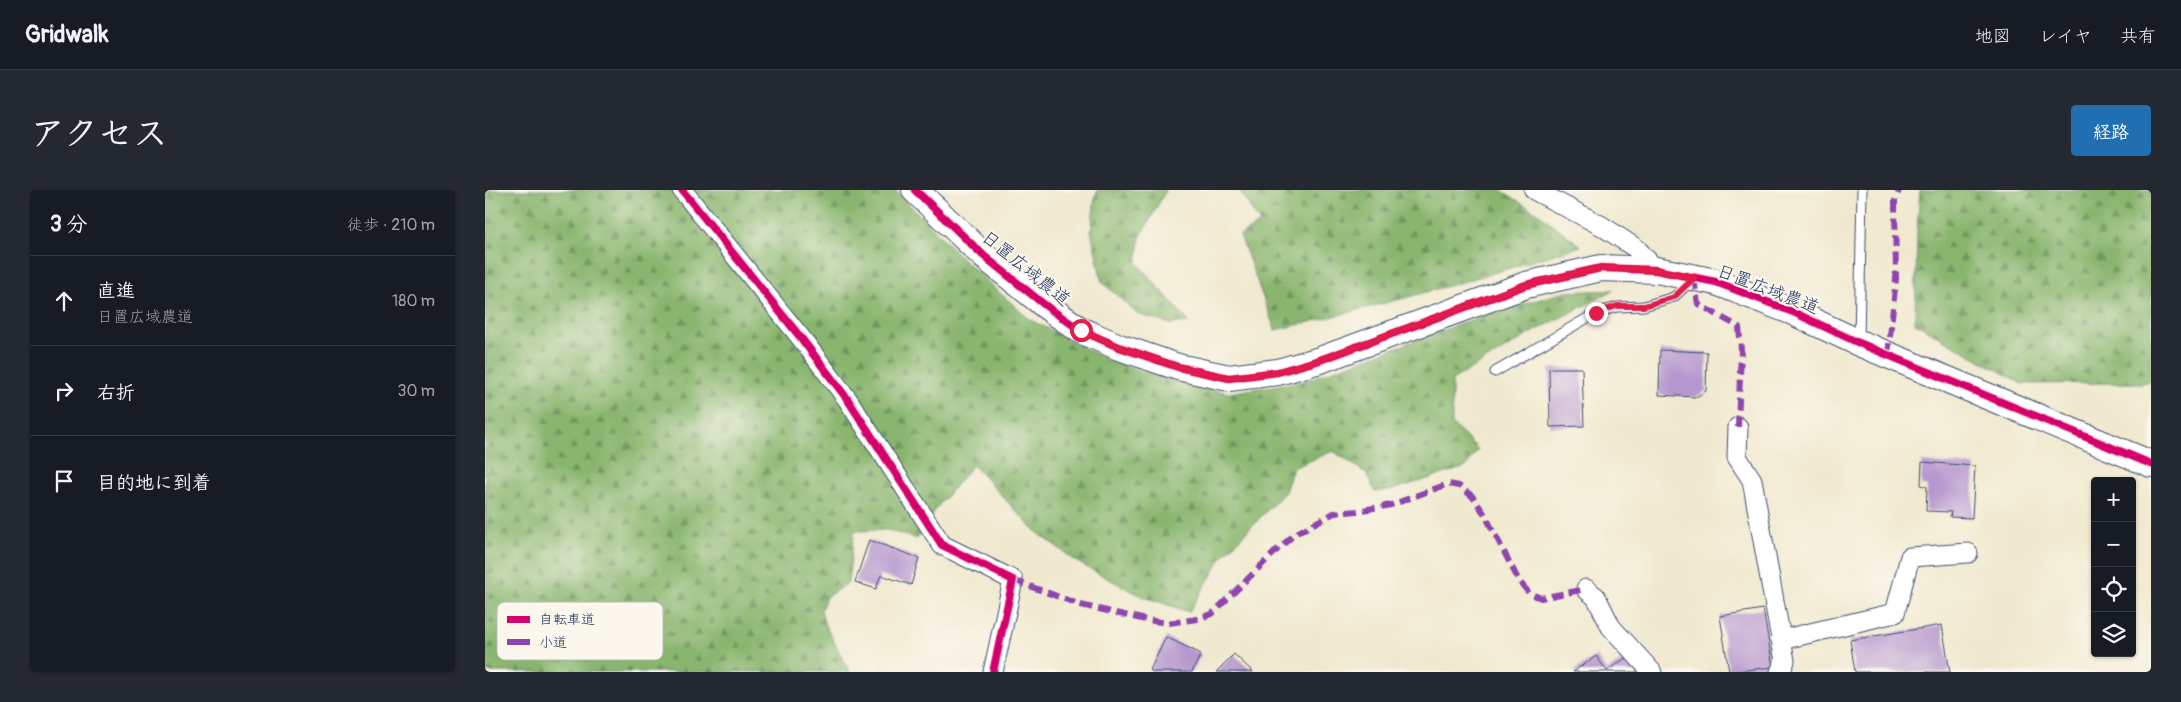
<!DOCTYPE html>
<html lang="ja">
<meta charset="utf-8">
<style>
body{margin:0;font-family:Pangolin,"Klee One",sans-serif;background:#242831;color:#f1f3f6}
.controls{position:absolute;right:15px;bottom:15px;display:grid;overflow:hidden;border-radius:5px;box-shadow:0 1px 4px #0004}
.controls button{width:45px;height:45px;display:grid;place-items:center;padding:0;border:0;border-bottom:1px solid #363941;background:#171b24;color:#f1f3f6;font:25px sans-serif}
.stop{position:absolute;width:15px;height:15px;margin:-11px;border:4px solid #e11d48;border-radius:50%;background:#fff}
.stop.end{background:#e11d48;border-color:#fff;box-shadow:0 1px 5px #0008}
.list{margin:0;padding:0;list-style:none}
h2{display:flex;justify-content:space-between;align-items:center;height:65px;margin:0;padding:0 20px;font-size:21px}
h2 small{font-size:16px;font-weight:400;color:#9ea1a6}
.list li{display:grid;grid-template-columns:32px 1fr auto;gap:15px;align-items:center;box-sizing:border-box;height:90px;padding:0 20px;border-top:1px solid #363941}
.list b{display:block;font-size:19px;white-space:nowrap}
.list p{margin:0;font-size:16px;white-space:nowrap;color:#9ea1a6}
.list em{font-size:16px;font-style:normal;color:#9ea1a6}
.icon{flex:none;width:28px;height:28px;fill:none;stroke:currentColor;stroke-width:2;stroke-linecap:round;stroke-linejoin:round}
.map{position:relative;flex:none;width:1666px;height:482px;overflow:hidden;border-radius:5px}
header{display:flex;align-items:center;gap:30px;box-sizing:border-box;height:70px;padding:0 25px;background:#171b24;border-bottom:1px solid #363941}
header strong{font-size:24px}
nav{display:flex;gap:28px;margin-inline-start:auto;font-size:18px}
.intro{display:flex;align-items:center;justify-content:space-between;box-sizing:border-box;height:120px;padding:0 30px}
h1{margin:0;font-size:35px}
.button{padding:12px 22px;border-radius:5px;background:#1f6fb2;color:#fff;font-size:18px;font-weight:700}
main{display:flex;gap:30px;padding:0 30px}
aside{flex:1;background:#171b24;border-radius:5px;box-shadow:0 1px 4px #0004}
.map>svg:first-child{display:block}
</style>
<header>
<strong>Gridwalk</strong>
<nav><a>地図</a><a>レイヤ</a><a>共有</a></nav>
</header>
<div class="intro"><h1>アクセス</h1><a class="button">経路</a></div>
<main>
<aside>
<h2>3 分<small>徒歩 · 210 m</small></h2>
<ul class="list">
<li><svg class="icon" aria-label="ahead" viewBox="0 0 24 24"><path d="M12 20V5M6 11l6-6 6 6"/></svg><div><b>直進</b><p>日置広域農道</p></div><em>180 m</em></li>
<li><svg class="icon" aria-label="right" viewBox="0 0 24 24"><path d="M7 20v-9h11M14 6l5 5-5 5"/></svg><div><b>右折</b></div><em>30 m</em></li>
<li><svg class="icon" aria-label="arrive" viewBox="0 0 24 24"><path d="M6 21V4h12l-3 4 3 4H6"/></svg><div><b>目的地に到着</b></div></li>
</ul>
</aside>
<div class="map">
<svg width="1666" height="482" viewBox="0 0 1666 482">
<defs>
<pattern id="forest-firs" width="22" height="20" patternUnits="userSpaceOnUse" patternTransform="scale(1.25)"><rect width="22" height="20" fill="#89b66e"/><path d="M5 1l3.5 6h-7zM16 11l3.5 6h-7z" fill="#6f945e"/></pattern>
</defs>
<rect width="100%" height="100%" fill="#fbf7ec"/>
<filter id="ink" filterUnits="userSpaceOnUse"><feTurbulence type="fractalNoise" baseFrequency=".02" numOctaves="2"/><feDisplacementMap in="SourceGraphic" scale="10" xChannelSelector="R" yChannelSelector="G"/><feConvolveMatrix kernelMatrix="1 2 1 2 8 2 1 2 1" color-interpolation-filters="sRGB"/></filter>
<filter id="wash" filterUnits="userSpaceOnUse"><feTurbulence type="fractalNoise" baseFrequency=".0096" numOctaves="4" result="noise"/><feDisplacementMap in="SourceGraphic" scale="20" xChannelSelector="R" yChannelSelector="G"/><feGaussianBlur stdDeviation="1.12" result="paint"/><feColorMatrix in="noise" values="0 0 0 0 0 0 0 0 0 0 0 0 0 0 0 0 0 1.4 0 .05"/><feComposite in="paint" operator="in"/></filter>
<g filter="url(#wash)">
<rect width="100%" height="100%" fill="#f0e9cf"/>
<!-- forest -->
<g fill="url(#forest-firs)" stroke="#527266">
<polygon points="0,0 410,0 481,72 544,129 621,169 684,190 744,203 819,191 997,126 1080,102 1129,100 1052,140 967,190 967,234 993,259 981,277 910,299 890,302 881,283 848,261 808,278 800,302 738,366 704,422 656,406 592,372 548,339 488,275 450,320 432,349 403,340 369,341 363,393 341,407 336,420 339,433 365,482 0,482"/>
<polygon points="613,0 681,0 655,48 652,73 704,132 686,134 652,124 617,92 606,41 610,6"/>
<path d="M754,0H1016L1057,26L1096,56C995,88 893,117 790,140L755,45L775,33Z"/>
<polygon points="1435,0 1666,0 1666,191 1656,193 1537,194 1430,133 1432,40"/>
</g>
<g id="blocks">
<!-- building -->
<g fill="#b596ce">
<polygon points="1175,160 1222,162 1221,201 1211,207 1174,205"/>
<polygon points="1064,178 1097,178 1099,236 1065,237"/>
<polygon points="1437,272 1490,276 1487,328 1465,327 1466,322 1441,321 1442,297 1436,295"/>
<polygon points="384,350 434,368 426,395 396,385 391,399 370,392"/>
<polygon points="1278,419 1288,477 1244,482 1235,426"/>
<polygon points="1457,435 1465,482 1370,482 1365,450"/>
<polygon points="681,447 716,464 707,482 668,482 665,480"/>
<polygon points="749,464 768,482 731,482"/>
<polygon points="1111,466 1122,481 1143,466 1154,482 1088,482"/>
</g>
</g>
</g>
<g filter="url(#ink)">
<use href="#blocks" fill-opacity="0" stroke="#3b4b6f" stroke-width="1"/>
<g fill="none" stroke-linecap="round" stroke-linejoin="round">
<defs>
<g id="lane">
<polyline points="1374,150 1377,0"/>
<polyline points="1010,182 1111,123 1132,117 1159,116 1189,107 1205,92"/>
</g>
<g id="street">
<polyline points="197,0 316,148 363,210 457,355 528,390 508,482"/>
<polyline points="1049,0 1117,36 1152,59 1171,80"/>
<polyline points="1253,237 1252,267 1267,290 1300,471 1295,482"/>
<polyline points="1101,399 1111,407 1126,437 1167,482"/>
<polyline points="1296,450 1410,423 1425,367 1483,363"/>
</g>
<polyline id="secondary" points="430,0 499,66 561,116 595,140 634,157 693,177 744,188 793,182 835,170 1041,95 1116,78 1171,80 1231,92 1308,122 1374,153 1666,274"/>
</defs>
<!-- lane casing -->
<use href="#lane" stroke="#3b4b6f" stroke-width="11"/>
<!-- street casing -->
<use href="#street" stroke="#3b4b6f" stroke-width="21"/>
<!-- secondary casing -->
<use href="#secondary" stroke="#3b4b6f" stroke-width="28"/>
<!-- lane -->
<use href="#lane" stroke="#fff" stroke-width="9"/>
<!-- street -->
<use href="#street" stroke="#fff" stroke-width="19"/>
<!-- secondary -->
<use href="#secondary" stroke="#fff" stroke-width="26"/>
<!-- quiet -->
<g stroke="#8e44ad" stroke-width="6" stroke-dasharray="12 6" stroke-linecap="butt">
<polyline points="1209,88 1213,114 1254,137 1256,160 1253,237"/>
<polyline points="1403,165 1411,89 1410,11 1414,0"/>
<polyline points="528,390 596,415 661,430 684,433 712,429 727,424 793,359 810,344 830,333 849,323 872,321 906,315 963,294 974,296 987,306 999,323 1034,391 1044,403 1056,408 1101,399"/>
</g>
<defs>
<g id="cycleway">
<polyline points="197,0 316,148 363,210 457,355 528,390 508,482"/>
<polyline points="430,0 499,66 561,116 595,140 634,157 693,177 744,188 793,182 835,170 1041,95 1116,78 1171,80 1231,92 1308,122 1374,153 1666,274"/>
</g>
</defs>
<!-- cycleway casing -->
<use href="#cycleway" stroke="#fbf7ec" stroke-width="11"/>
<!-- cycleway -->
<use href="#cycleway" stroke="#d6006c" stroke-width="8"/>
</g>
</g>
<g fill="none" stroke-linecap="round" stroke-linejoin="round" filter="url(#ink)">
<!-- route -->
<polyline stroke="#e11d48" stroke-width="6" points="596,140 634,157 693,177 744,188 793,182 834,170 1040,95 1116,78 1171,80 1209,88 1189,107 1159,116 1132,116 1111,123"/>
</g>
<g text-anchor="middle" stroke-width="4.5" stroke-linejoin="round" paint-order="stroke">
<!-- street labels -->
<g font-size="18" fill="#1b2f5e" stroke="#fbf7ec">
<text transform="translate(541 78) rotate(39)" y="6">日置広域農道</text>
<text transform="translate(1283 99) rotate(21)" y="6">日置広域農道</text>
</g>
</g>
<!-- legend -->
<rect x="12" y="412" width="166" height="58" rx="8" fill="#fbf7ec" stroke="#b8bbc1" stroke-width="1"/>
<rect x="22" y="426" width="23" height="7" fill="#d6006c"/>
<rect x="22" y="449" width="23" height="6" fill="#8e44ad"/>
<g font-size="14" fill="#1b2f5e">
<text x="54" y="434">自転車道</text>
<text x="54" y="457">小道</text>
</g>
</svg>
<div class="controls">
<button>+</button>
<button>−</button>
<button><svg class="icon" aria-label="locate" viewBox="0 0 24 24"><circle cx="12" cy="12" r="6"/><path d="M12 2v4M12 18v4M2 12h4M18 12h4"/></svg></button>
<button><svg class="icon" aria-label="layers" viewBox="0 0 24 24"><path d="M12 4l9 5-9 5-9-5zM3 14l9 5 9-5"/></svg></button>
</div>
<div class="stop" style="left:596px;top:140px"></div>
<div class="stop end" style="left:1111px;top:123px"></div>
</div>
</main>
